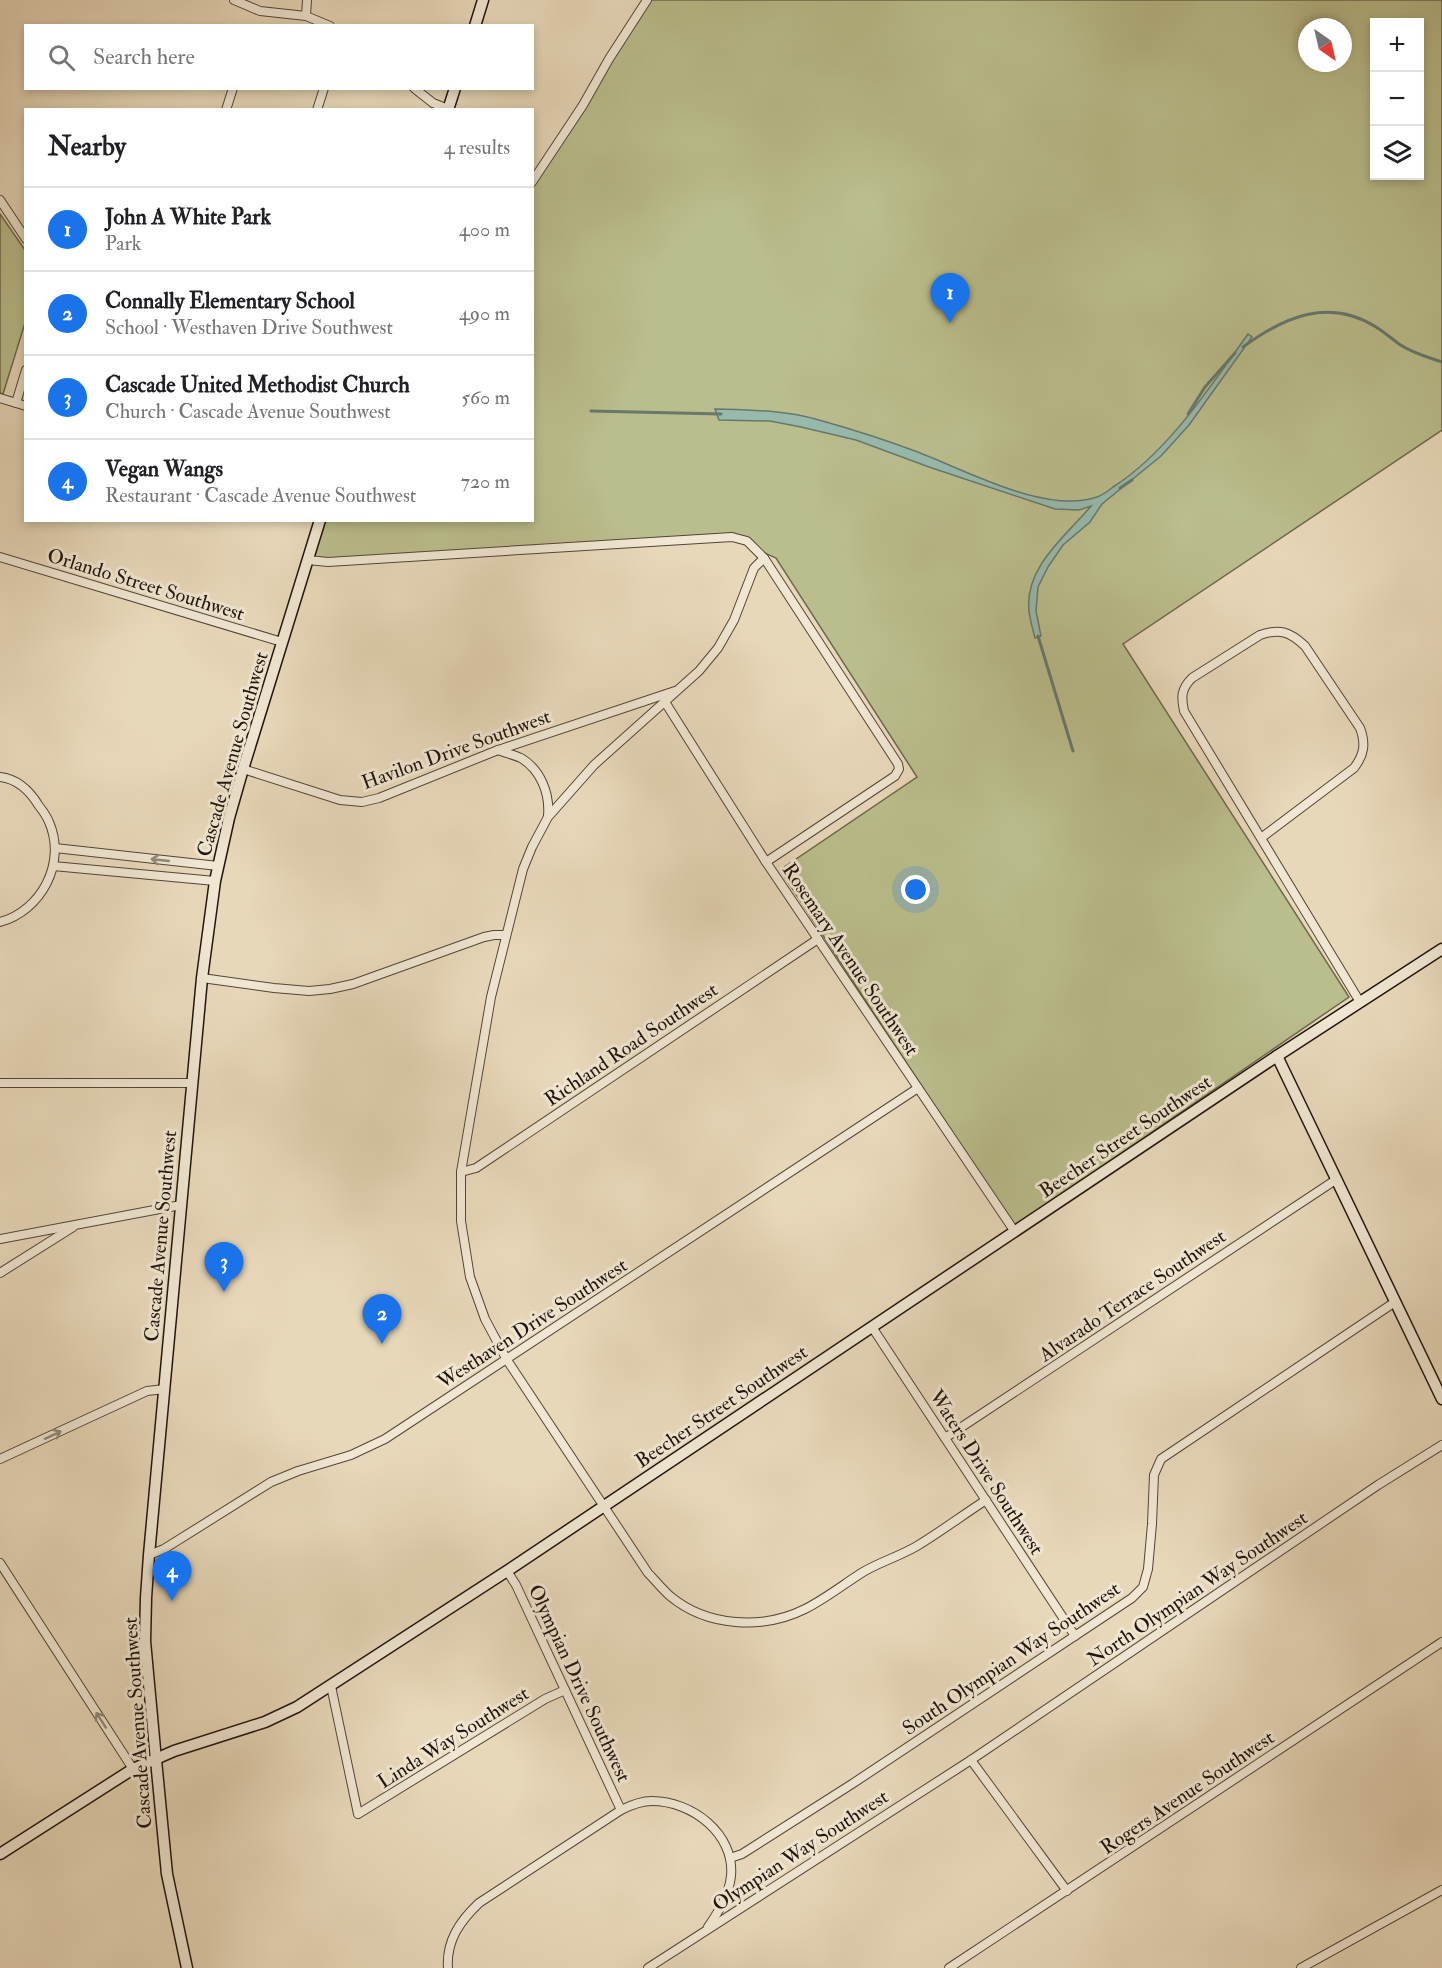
<!DOCTYPE html>
<meta charset="utf-8">
<style>
body{margin:0;font-family:"IM FELL Double Pica",serif;background:#f2f2f2;color:#202124}
.controls{position:absolute;right:18px;top:18px;display:grid;overflow:hidden;border-radius:0px;box-shadow:0 3px 9px #0003}
.controls button{width:54px;height:54px;display:grid;place-items:center;padding:0;border:0;border-bottom:2px solid #e0e0e0;background:#fff;color:#202124;font:30px sans-serif}
.compass{position:absolute;left:1298px;top:18px;width:54px;height:54px;border-radius:50%;background:#fff;box-shadow:0 3px 9px #0003;rotate:146deg}
.you{position:absolute;left:916px;top:890px;width:21px;height:21px;margin:-15px;border:4px solid #fff;border-radius:50%;background:#1a73e8;box-shadow:0 0 0 9px #1a73e833}
.badge{display:grid;place-items:center;width:39px;height:39px;border-radius:50%;background:#1a73e8;color:#fff;font-size:20px;font-weight:700}
.pin{position:absolute;translate:-50% -50px;filter:drop-shadow(0 2px 3px #0008)}
.pin::after{content:'';position:absolute;top:32px;width:21px;height:18px;background:inherit;clip-path:polygon(0 0,100% 0,50% 100%)}
.list{margin:0;padding:0;list-style:none}
h2{display:flex;justify-content:space-between;align-items:center;height:78px;margin:0;padding:0 24px;font-size:26px}
h2 small{font-size:20px;font-weight:400;color:#757577}
.list li{display:grid;grid-template-columns:39px 1fr auto;gap:18px;align-items:center;box-sizing:border-box;height:84px;padding:0 24px;border-top:2px solid #e0e0e0}
.list b{display:block;font-size:22px;white-space:nowrap}
.list p{margin:0;font-size:20px;white-space:nowrap;color:#757577}
.list em{font-size:20px;font-style:normal;color:#757577}
.icon{flex:none;width:33px;height:33px;fill:none;stroke:currentColor;stroke-width:2;stroke-linecap:round;stroke-linejoin:round}
.map{position:relative;flex:none;width:1442px;height:1968px;overflow:hidden}
.search{position:absolute;background:#fff;box-shadow:0 3px 9px #0003;left:24px;top:24px;width:510px;height:66px;display:flex;align-items:center;gap:15px;box-sizing:border-box;padding:0 21px;border-radius:0px;color:#757577;font-size:22px}
.panel{position:absolute;background:#fff;box-shadow:0 3px 9px #0003;left:24px;top:108px;width:510px;height:414px;border-radius:0px}
.map>svg:first-child{display:block}
</style>
<div class="map">
<svg width="1442" height="1968" viewBox="0 0 1442 1968">
<rect width="100%" height="100%" fill="#e8d8ba"/>
<filter id="stains"><feTurbulence type="fractalNoise" baseFrequency=".00333" numOctaves="4"/><feColorMatrix values="0 0 0 0 .2 0 0 0 0 .09 0 0 0 0 .02 0 0 0 .5 -.17"/></filter>
<radialGradient id="worn" r=".72"><stop offset=".6" stop-color="#630" stop-opacity="0"/><stop offset="1" stop-color="#630" stop-opacity=".3"/></radialGradient>
<!-- green -->
<g fill="#babd8c" stroke="#6d684c" stroke-width="1.5" fill-rule="evenodd">
<path d="M646,0H1442V430L1123,644L1349,997L1014,1227L780,870L917,777L776,558L727,536L305,565L317,521L532,520L533,179ZM1374,22H1420V176H1374ZM1307,27H1343V63H1307Z"/>
<polygon points="0,214 25,250 26,261 25,323 3,394 0,393"/>
</g>
<!-- water -->
<path fill="#97baad" stroke="#67786d" stroke-width="1.5" d="M1248,334L1252,337L1189,425L1161,456L1102,504L1090,522L1063,545L1048,567L1038,587L1036,611L1041,636L1035,638C1033,630 1030,620 1029,611C1024,567 1067,535 1091,506L1079,510L1055,509L929,467L856,440L801,427L770,421L719,420L715,409C750,410 785,410 819,420C851,429 883,439 915,451C964,469 1045,515 1097,497C1103,495 1108,491 1113,487C1168,452 1210,387 1248,334Z"/>
<g fill="none" stroke-linecap="round" stroke-linejoin="round">
<!-- stream -->
<g stroke="#67786d" stroke-width="3">
<path d="M1243,347C1284,317 1329,297 1376,327C1384,332 1391,338 1399,344C1412,353 1427,357 1442,362"/>
<polyline points="591,411 721,414"/>
<polyline points="1188,414 1205,387 1235,353"/>
<polyline points="1120,488 1132,480"/>
<polyline points="1038,636 1073,751"/>
</g>
<defs>
<g id="street">
<polyline points="234,0 260,11 306,16 330,26"/>
<polyline points="306,16 307,0"/>
<polyline points="414,88 433,103 448,109"/>
<polyline points="226,110 233,88"/>
<polyline points="317,110 324,88"/>
<polyline points="532,182 583,105 609,59 647,0"/>
<polyline points="0,200 26,239"/>
<polyline points="0,398 26,406"/>
<polyline points="16,403 26,370"/>
<polyline points="0,557 282,642"/>
<path d="M764,558L754,568L734,620L718,648L699,671L594,765L548,817L532,847L523,869L491,997L461,1172V1221L470,1277L485,1319L507,1360L648,1573C655,1580 662,1589 670,1596C707,1627 763,1630 805,1609C825,1599 844,1584 863,1572C880,1562 900,1556 917,1546C940,1532 963,1515 986,1500"/>
<polyline points="308,560 328,562 732,537 747,541 764,558 898,764 899,769 895,776 766,862"/>
<polyline points="665,702 766,862 1015,1232"/>
<path d="M498,750C506,753 514,755 521,758C541,770 550,794 548,816"/>
<polyline points="243,769 340,800 362,802 379,798 498,750 675,691"/>
<path d="M0,777C18,779 30,791 39,806C43,811 47,817 49,822C67,863 41,911 0,922"/>
<path d="M1261,838L1354,768C1364,755 1366,744 1360,728L1305,646C1290,632 1280,628 1260,635L1192,678C1181,689 1181,697 1184,711L1360,1002"/>
<polyline points="55,848 218,866"/>
<polyline points="53,866 215,881"/>
<polyline points="202,978 274,988 309,991 330,989 353,984 484,937 494,935 505,935"/>
<polyline points="0,1083 192,1083"/>
<polyline points="461,1172 476,1168 818,939"/>
<polyline points="0,1239 181,1205"/>
<polyline points="0,1273 73,1227"/>
<polyline points="872,1327 1075,1636"/>
<polyline points="945,1438 1337,1179"/>
<polyline points="0,1459 147,1391 165,1389"/>
<polyline points="149,1555 164,1549 271,1482 298,1471 351,1455 385,1439 918,1088"/>
<polyline points="0,1563 133,1769"/>
<polyline points="507,1571 516,1585 621,1810"/>
<polyline points="331,1686 358,1814 545,1699 565,1690"/>
<polyline points="971,1760 1067,1891"/>
<polyline points="730,1858 742,1854 852,1784 1132,1598 1143,1587 1148,1569 1152,1524 1154,1475 1161,1459 1395,1302"/>
<path d="M448,1968C446,1941 460,1921 479,1903L621,1810C631,1805 641,1801 652,1801C692,1801 735,1834 731,1876C729,1895 719,1911 708,1927"/>
<polyline points="648,1968 971,1760 1378,1485 1442,1445"/>
<polyline points="949,1968 1442,1642"/>
<polyline points="1301,1968 1442,1890"/>
</g>
<g id="secondary">
<polyline points="475,26 483,0"/>
<polyline points="448,110 455,88"/>
<polyline points="1277,1056 1442,1399"/>
<polyline points="0,1854 133,1769 174,1751 265,1722 297,1707 507,1571 1277,1056 1442,949"/>
<polyline points="187,1968 167,1874 156,1760 145,1641 146,1598 149,1555 202,978 215,881 229,818 243,769 320,520"/>
</g>
</defs>
<!-- street casing -->
<use href="#street" stroke="#524538" stroke-width="10"/>
<!-- secondary casing -->
<use href="#secondary" stroke="#20140c" stroke-width="13"/>
<!-- street -->
<use href="#street" stroke="#f0e6d2" stroke-width="8"/>
<!-- secondary -->
<use href="#secondary" stroke="#f0e6d2" stroke-width="10"/>
</g>
<!-- one-way arrows -->
<defs><path id="oneway-shaft" d="M-6 0H5M1.5-3L5.5 0L1.5 3" fill="none" stroke-width="1.6" stroke-linecap="round" stroke-linejoin="round" transform="scale(1.5)"/></defs>
<g stroke="#928879">
<use href="#oneway-shaft" transform="translate(160 860) rotate(-174)"/>
<use href="#oneway-shaft" transform="translate(53 1435) rotate(-25)"/>
<use href="#oneway-shaft" transform="translate(101 1720) rotate(-123)"/>
</g>
<g text-anchor="middle" stroke-width="6" stroke-linejoin="round" paint-order="stroke">
<!-- street labels -->
<g font-size="20" fill="#20140c" stroke="#f0e6d2">
<text transform="translate(146 584) rotate(17)" y="7">Orlando Street Southwest</text>
<text transform="translate(456 749) rotate(-20)" y="7">Havilon Drive Southwest</text>
<text transform="translate(232 754) rotate(-74)" y="7">Cascade Avenue Southwest</text>
<text transform="translate(851 959) rotate(56)" y="7">Rosemary Avenue Southwest</text>
<text transform="translate(631 1044) rotate(-34)" y="7">Richland Road Southwest</text>
<text transform="translate(1125 1136) rotate(-34)" y="7">Beecher Street Southwest</text>
<text transform="translate(160 1236) rotate(-85)" y="7">Cascade Avenue Southwest</text>
<text transform="translate(1132 1295) rotate(-34)" y="7">Alvarado Terrace Southwest</text>
<text transform="translate(532 1323) rotate(-33)" y="7">Westhaven Drive Southwest</text>
<text transform="translate(721 1406) rotate(-34)" y="7">Beecher Street Southwest</text>
<text transform="translate(987 1472) rotate(57)" y="7">Waters Drive Southwest</text>
<text transform="translate(1197 1588) rotate(-34)" y="7">North Olympian Way Southwest</text>
<text transform="translate(1011 1658) rotate(-34)" y="7">South Olympian Way Southwest</text>
<text transform="translate(580 1683) rotate(65)" y="7">Olympian Drive Southwest</text>
<text transform="translate(137 1723) rotate(-94)" y="7">Cascade Avenue Southwest</text>
<text transform="translate(453 1737) rotate(-32)" y="7">Linda Way Southwest</text>
<text transform="translate(1187 1792) rotate(-34)" y="7">Rogers Avenue Southwest</text>
<text transform="translate(800 1850) rotate(-33)" y="7">Olympian Way Southwest</text>
</g>
</g>
<rect width="100%" height="100%" filter="url(#stains)"/>
<rect width="100%" height="100%" fill="url(#worn)"/>
</svg>
<div class="controls">
<button>+</button>
<button>−</button>
<button><svg class="icon" aria-label="layers" viewBox="0 0 24 24"><path d="M12 4l9 5-9 5-9-5zM3 14l9 5 9-5"/></svg></button>
</div>
<svg class="compass" viewBox="-18 -18 36 36"><path d="M0-13l5 13h-10z" fill="#e53935"/><path d="M0 13l5-13h-10z" fill="#757577"/></svg>
<div class="you"></div>
<div class="pin badge" style="left:950px;top:323px">1</div>
<div class="pin badge" style="left:382px;top:1344px">2</div>
<div class="pin badge" style="left:224px;top:1292px">3</div>
<div class="pin badge" style="left:172px;top:1601px">4</div>
<div class="search"><svg class="icon" aria-label="search" viewBox="0 0 24 24"><circle cx="10" cy="10" r="6"/><path d="M15 15l6 6"/></svg>Search here</div>
<section class="panel">
<h2>Nearby<small>4 results</small></h2>
<ul class="list">
<li><span class="badge">1</span><div><b>John A White Park</b><p>Park</p></div><em>400 m</em></li>
<li><span class="badge">2</span><div><b>Connally Elementary School</b><p>School · Westhaven Drive Southwest</p></div><em>490 m</em></li>
<li><span class="badge">3</span><div><b>Cascade United Methodist Church</b><p>Church · Cascade Avenue Southwest</p></div><em>560 m</em></li>
<li><span class="badge">4</span><div><b>Vegan Wangs</b><p>Restaurant · Cascade Avenue Southwest</p></div><em>720 m</em></li>
</ul>
</section>
</div>
